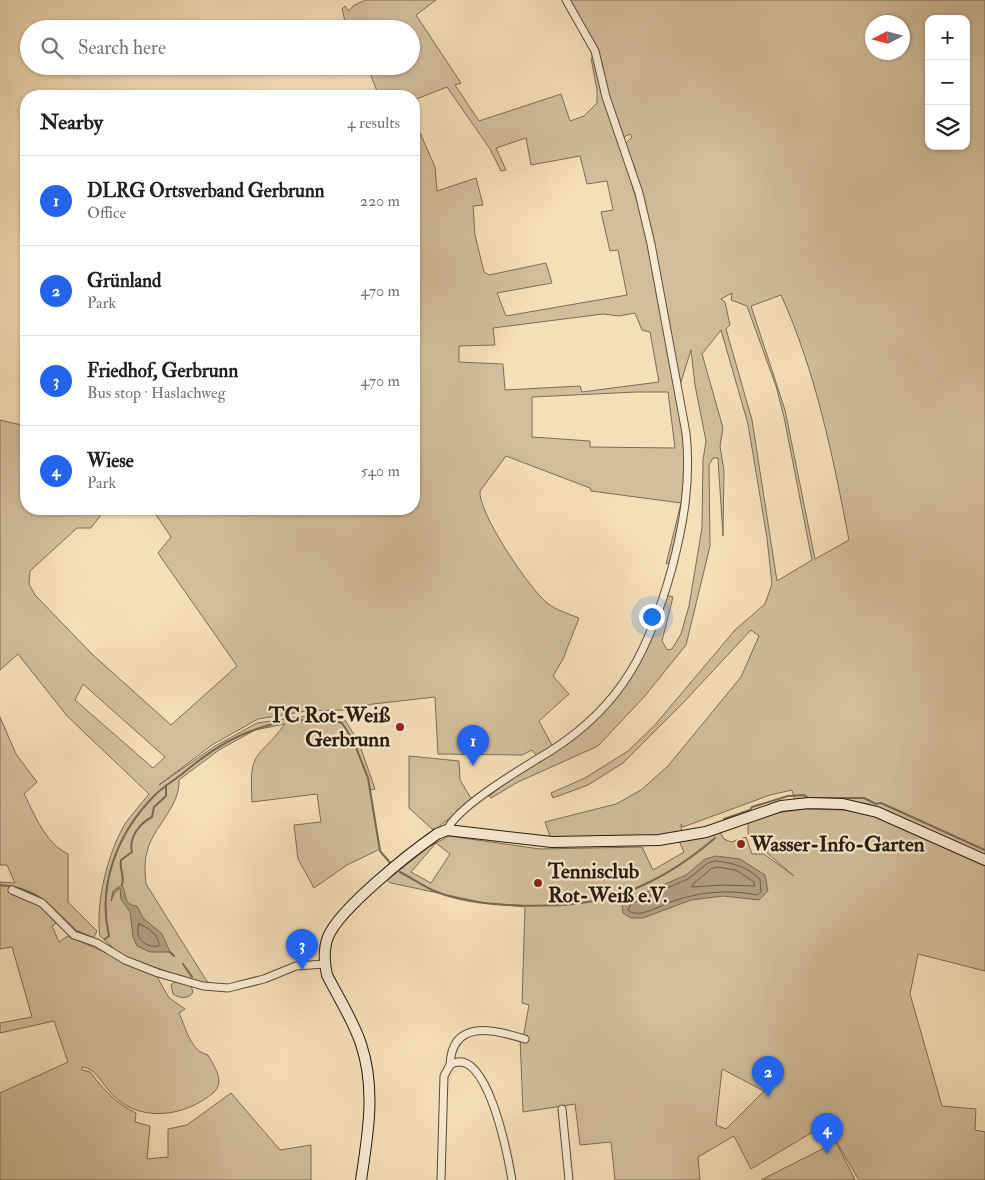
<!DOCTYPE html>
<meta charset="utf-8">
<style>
body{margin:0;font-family:"IM FELL Double Pica",serif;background:#f6f6f6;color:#202124}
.controls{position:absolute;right:15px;top:15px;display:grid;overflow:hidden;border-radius:10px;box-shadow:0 1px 4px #0004}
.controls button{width:45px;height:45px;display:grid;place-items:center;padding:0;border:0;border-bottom:1px solid #e0e0e0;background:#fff;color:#202124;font:25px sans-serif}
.compass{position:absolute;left:865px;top:15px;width:45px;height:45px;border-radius:50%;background:#fff;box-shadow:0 1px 4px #0004;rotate:264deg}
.you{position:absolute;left:651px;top:616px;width:18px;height:18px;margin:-12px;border:4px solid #fff;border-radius:50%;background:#1a73e8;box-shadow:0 0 0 8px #1a73e833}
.badge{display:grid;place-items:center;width:32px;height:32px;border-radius:50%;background:#2563eb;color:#fff;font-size:16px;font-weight:700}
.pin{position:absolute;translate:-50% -41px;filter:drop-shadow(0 1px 2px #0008)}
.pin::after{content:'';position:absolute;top:26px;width:18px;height:15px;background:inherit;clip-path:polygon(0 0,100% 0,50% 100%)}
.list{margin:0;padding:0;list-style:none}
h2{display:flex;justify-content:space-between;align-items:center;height:65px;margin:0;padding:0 20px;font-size:21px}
h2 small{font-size:16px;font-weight:400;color:#757577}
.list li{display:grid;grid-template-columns:32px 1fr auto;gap:15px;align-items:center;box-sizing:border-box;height:90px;padding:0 20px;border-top:1px solid #e0e0e0}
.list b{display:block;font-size:19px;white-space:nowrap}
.list p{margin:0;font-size:16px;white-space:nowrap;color:#757577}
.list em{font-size:16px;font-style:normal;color:#757577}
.icon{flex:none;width:28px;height:28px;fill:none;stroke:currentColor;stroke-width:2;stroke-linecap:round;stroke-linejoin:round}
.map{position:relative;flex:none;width:985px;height:1180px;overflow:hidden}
.search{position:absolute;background:#fff;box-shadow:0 1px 4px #0004;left:20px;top:20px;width:400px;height:55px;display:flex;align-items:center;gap:12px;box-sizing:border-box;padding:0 18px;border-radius:28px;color:#757577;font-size:19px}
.panel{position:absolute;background:#fff;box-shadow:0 1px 4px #0004;left:20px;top:90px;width:400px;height:425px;border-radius:20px}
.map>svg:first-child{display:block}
</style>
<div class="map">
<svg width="985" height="1180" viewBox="0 0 985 1180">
<rect width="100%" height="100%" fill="#f5dfb9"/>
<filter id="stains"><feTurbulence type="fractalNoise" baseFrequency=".004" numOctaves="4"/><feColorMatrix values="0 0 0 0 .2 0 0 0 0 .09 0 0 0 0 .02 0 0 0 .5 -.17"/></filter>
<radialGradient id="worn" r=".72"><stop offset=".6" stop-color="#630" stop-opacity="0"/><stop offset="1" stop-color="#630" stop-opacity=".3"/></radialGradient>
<!-- green -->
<g fill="#d2be9c" stroke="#7c6c54" fill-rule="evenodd">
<path d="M365,0H436L416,15L461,83L455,85L479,121L561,94L570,121L584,116L597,103V90L591,58L594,57L647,235L686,447L682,519L669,563L666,564L681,503L591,491L590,488L506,456L480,491C478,513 529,588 547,603C556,610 569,614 579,618L563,659L553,676L569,694L539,721L553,747L537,756L532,750L522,755L438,754L435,697L373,704L344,710L306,711L258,719L212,745L159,785L215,746L257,723L315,715L340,716L345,720L359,743L375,789L370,790L380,849L347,865L314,888L298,859L294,825L321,822L317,794L252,802C249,747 257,762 285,724L255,730L219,750L179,780C180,808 153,826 147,852C144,862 145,873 146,884L208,983L198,982L122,956L100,936C95,904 108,852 125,824C132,814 141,804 149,794L67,716L18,654L0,670V420L26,426V509H105L91,528H77L30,571L29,584L35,595L93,655L171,725L237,666L158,553L171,537L152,509H414V109L417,117L414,119L435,167L437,191L476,178L483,205L473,206L475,235L484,272L489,275L546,263L552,283L497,293L506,316L627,295L618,250L610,251L601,212L613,210L607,181L587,184L580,156L531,165L526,138L496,148L506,170L501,171L490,149L447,87L414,100V96H379L367,66H411V29H347L342,9L345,6L349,11L353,6ZM635,313L642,330L650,332L659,382L582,392L580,386L505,390L503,364L459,362V346L495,345L493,328L603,314L619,316ZM636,392H668L675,448L590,447V441L532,437V397ZM83,684L165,757L153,768L75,700Z"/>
<path d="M569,0H985V855L869,804L855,802L795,801L792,790L770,795L683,827L681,824L682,834L660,838L551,839L545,822L616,804L641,790L668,766L741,677L759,636L751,630L683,703L623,763L588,785L553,798L551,793L585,778L628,751L654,726L735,630L765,604L772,584L767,538L748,424L721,330L702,354L723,428L720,446L724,471L723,536L718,458H713L709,465L710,546L686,645L644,697L598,746L518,782L491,798L489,796L612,702L629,680L646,650L666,595L673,597L662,641L667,650L672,649L681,634L689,606L702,528L703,460L706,441L695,385L691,350L680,385L635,168L626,147V143L632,137L630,134L624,137L605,85L603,66ZM929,19H966V146H929ZM872,22H902V52H872ZM732,293L731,300L747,306L776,386L784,417L812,560L777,581L752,420L726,329L730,325L725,302L721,299ZM781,295C816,372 833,457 849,540L815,559L785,410L751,306Z"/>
<path d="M0,717L16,754L37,782L24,794C35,815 45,843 68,854V902L97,931L93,939L78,935L50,908L39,905L56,923L52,926L59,942L68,936L156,975L169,998L185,1009L179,1013C186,1028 190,1051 208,1055C214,1066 226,1082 213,1093C186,1116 142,1123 115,1097C104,1088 97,1068 82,1067V1070L90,1072C104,1090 115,1103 136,1113L135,1122L150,1126L147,1159L168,1157V1129L187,1125L231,1093L280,1150L311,1145V1180H0V1093L68,1062L54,1021L0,1033V1023L32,1017L12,947L0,949V882L15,883L7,865H0Z"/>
<polygon points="409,756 459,761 460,780 472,800 436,829 432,829 409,808"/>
<path d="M805,809L844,810L869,814L985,865V971L918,954L910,994L942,1106L976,1109L975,1130L985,1132V1180H859L826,1124L751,1169L734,1136L698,1157L700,1180H615L611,1142L580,1145L575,1104L523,1112L520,1037L523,1038L529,1005L522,1003L525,907L485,903L391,883L387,880L430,846L449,836L540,849L642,847L653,870L684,852L679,841L720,832L724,839L731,842L746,837L752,854H764L794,876L752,840L748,833V823L776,813ZM436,843L450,854L431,883L411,872ZM722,1069L764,1091L726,1129L716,1125Z"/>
<path d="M176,981L191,986L193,992C189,1000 179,998 173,994L171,985Z"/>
<polygon points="836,1142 855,1180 761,1180"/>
</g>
<!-- water -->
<g fill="#af9c7e" stroke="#786850">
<polygon points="716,856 740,859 765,875 768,891 759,900 723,896 691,900 643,918 631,918 623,913 622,906 628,900 686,875 705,859"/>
<path d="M122,885C127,894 123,905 137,906L143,918L162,934L170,952H150L137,946L133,937L130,912L121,899L120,888L115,892L111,901L113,891Z"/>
</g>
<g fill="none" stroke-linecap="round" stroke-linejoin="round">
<!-- shore -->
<g stroke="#6a5c45" stroke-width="1">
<path d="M716,861C734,863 747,867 760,879L761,892L757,895C726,889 698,892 668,903C658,907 637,919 628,910L631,904L688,879L708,863Z"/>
<polygon points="717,867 736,870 754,882 755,886 723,885 692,887 693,884 711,869"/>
<path d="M139,924C148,927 160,936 159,946C145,948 134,938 139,924Z"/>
</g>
<!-- stream -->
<g stroke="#786850" stroke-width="2">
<polyline points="287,721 329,719 342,723 353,740 368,778 380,851 391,864"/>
<polyline points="724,819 750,810 752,807 788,796 804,795 808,798 864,798 876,804 881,803 985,850"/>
<path d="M400,872C412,878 424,887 437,892C480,909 569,910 614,896C651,885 686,863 715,838"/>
<path d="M0,885C16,886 29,890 42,899"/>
<path d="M122,885C125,876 119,869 121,860L132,852C128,838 140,823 152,817L154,807L166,796V785"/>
<polyline points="46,902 76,931 93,938"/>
<path d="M105,939L109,936C97,884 118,832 155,795C163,787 173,781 182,774C213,748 242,730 282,722"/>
<polyline points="170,952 174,956"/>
<polyline points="183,964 192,977"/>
</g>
<defs>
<g id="street">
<path d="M447,830C458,805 528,765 552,750C624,704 650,647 672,568C684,522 691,480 686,433L651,244L639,193L606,97L595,51L566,0"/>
<polyline points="12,890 42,903 74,935 97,943 125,960 158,973 203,986 228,988 264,979 296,966 324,964"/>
<path d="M450,1065C452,1019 493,1029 525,1039"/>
<polyline points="562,1109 569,1180"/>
<path d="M441,1180L444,1076L450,1065C487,1042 508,1157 512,1180"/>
</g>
<path id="secondary" d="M361,1180C368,1134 376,1089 361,1044C353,1020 338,997 327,975C324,962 323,950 328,937C339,909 411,852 437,834L447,830L552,842L659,840L706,832L781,806L809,803L843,804L877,812L985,860"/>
</defs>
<!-- street casing -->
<use href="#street" stroke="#5a4c37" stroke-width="9"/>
<!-- secondary casing -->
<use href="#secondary" stroke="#261b0c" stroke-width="12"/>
<!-- street -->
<use href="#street" stroke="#f8ead2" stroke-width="7"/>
<!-- secondary -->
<use href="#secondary" stroke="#f8ead2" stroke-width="10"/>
</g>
<!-- markers -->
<g fill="#8f2418" stroke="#f8ead2" stroke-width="2">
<circle cx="400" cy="727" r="5"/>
<circle cx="741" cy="844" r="5"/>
<circle cx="538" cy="883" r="5"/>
</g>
<g text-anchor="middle" stroke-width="4.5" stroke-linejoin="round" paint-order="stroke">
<!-- poi labels -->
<g font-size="21" font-weight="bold" fill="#261b0c" stroke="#f8ead2" text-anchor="start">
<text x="390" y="722" text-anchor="end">TC Rot-Weiß<tspan x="390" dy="24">Gerbrunn</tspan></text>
<text x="751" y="851">Wasser-Info-Garten</text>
<text x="548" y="878">Tennisclub<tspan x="548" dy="24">Rot-Weiß e.V.</tspan></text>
</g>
</g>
<rect width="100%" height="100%" filter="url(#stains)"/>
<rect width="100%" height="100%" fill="url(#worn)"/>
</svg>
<div class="controls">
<button>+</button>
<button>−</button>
<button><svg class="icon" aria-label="layers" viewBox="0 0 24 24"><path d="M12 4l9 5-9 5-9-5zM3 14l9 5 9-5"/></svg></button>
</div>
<svg class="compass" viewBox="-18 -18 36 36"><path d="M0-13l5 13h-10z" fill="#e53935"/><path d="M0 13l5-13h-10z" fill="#757577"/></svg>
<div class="you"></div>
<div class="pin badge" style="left:473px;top:766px">1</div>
<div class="pin badge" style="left:768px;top:1097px">2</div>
<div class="pin badge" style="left:302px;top:970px">3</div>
<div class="pin badge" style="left:827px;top:1154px">4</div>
<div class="search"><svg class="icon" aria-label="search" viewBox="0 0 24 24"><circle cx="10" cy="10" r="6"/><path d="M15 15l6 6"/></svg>Search here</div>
<section class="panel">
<h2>Nearby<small>4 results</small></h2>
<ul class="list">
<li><span class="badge">1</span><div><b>DLRG Ortsverband Gerbrunn</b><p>Office</p></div><em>220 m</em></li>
<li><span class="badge">2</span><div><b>Grünland</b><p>Park</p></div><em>470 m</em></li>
<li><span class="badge">3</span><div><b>Friedhof, Gerbrunn</b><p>Bus stop · Haslachweg</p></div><em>470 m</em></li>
<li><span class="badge">4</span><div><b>Wiese</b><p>Park</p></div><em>540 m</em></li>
</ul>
</section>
</div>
